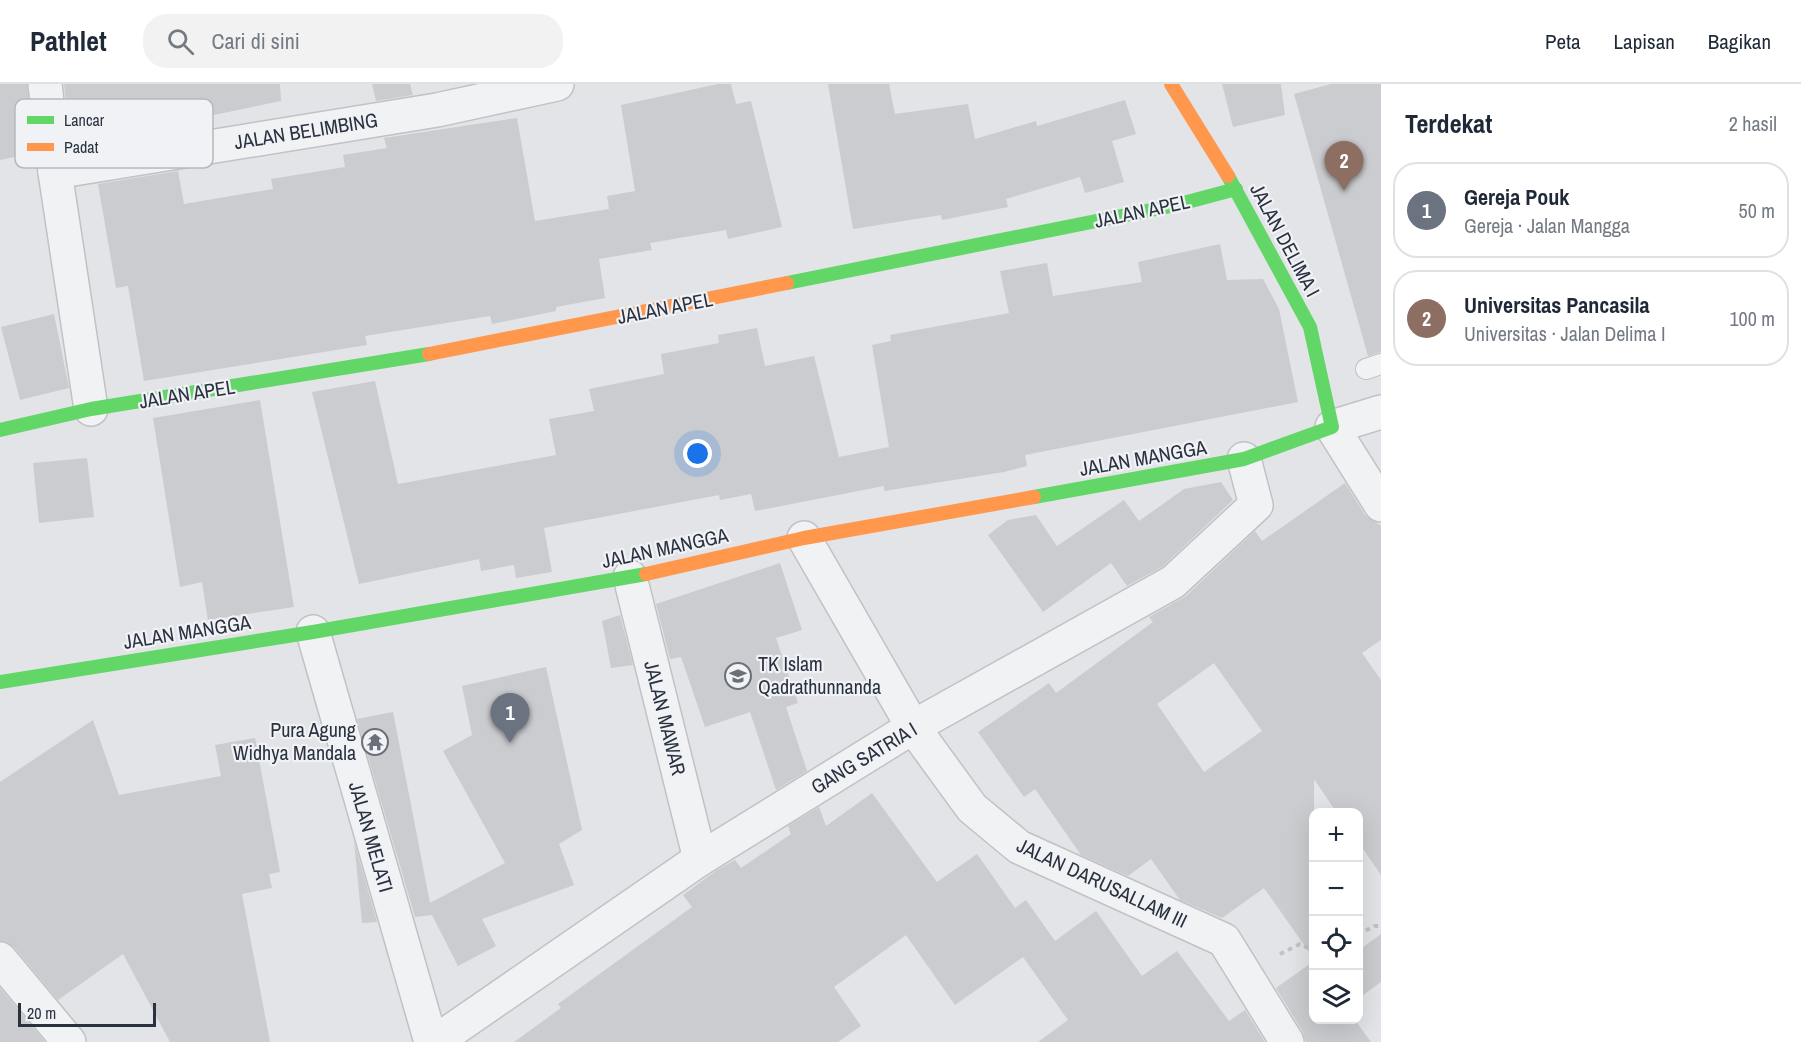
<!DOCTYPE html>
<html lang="id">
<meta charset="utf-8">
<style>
body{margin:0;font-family:"Archivo Narrow",sans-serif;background:#f2f2f3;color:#1f2937}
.controls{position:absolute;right:18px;bottom:18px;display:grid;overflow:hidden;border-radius:12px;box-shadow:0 6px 24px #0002}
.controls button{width:54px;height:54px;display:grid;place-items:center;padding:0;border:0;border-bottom:2px solid #e0e1e3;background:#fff;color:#1f2937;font:30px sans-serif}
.scale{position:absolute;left:18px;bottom:15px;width:138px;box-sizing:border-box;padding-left:6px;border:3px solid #2a313f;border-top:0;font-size:16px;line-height:21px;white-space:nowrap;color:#2a313f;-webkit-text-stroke:4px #f0f2f6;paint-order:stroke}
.you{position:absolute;left:698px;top:370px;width:21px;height:21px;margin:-15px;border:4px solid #fff;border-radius:50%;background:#1a73e8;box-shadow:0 0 0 9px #1a73e833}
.badge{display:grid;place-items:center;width:39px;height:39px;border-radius:50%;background:#1a73e8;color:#fff;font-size:20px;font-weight:700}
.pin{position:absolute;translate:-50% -50px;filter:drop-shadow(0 2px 3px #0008)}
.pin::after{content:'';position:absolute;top:32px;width:21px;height:18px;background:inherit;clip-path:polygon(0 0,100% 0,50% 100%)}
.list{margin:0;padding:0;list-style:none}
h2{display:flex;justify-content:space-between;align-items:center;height:78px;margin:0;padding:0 24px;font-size:26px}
h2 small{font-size:20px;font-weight:400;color:#747a83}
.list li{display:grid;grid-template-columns:39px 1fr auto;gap:18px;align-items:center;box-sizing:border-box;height:96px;margin:0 12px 12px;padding:0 12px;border:2px solid #e0e1e3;border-radius:24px}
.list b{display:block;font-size:22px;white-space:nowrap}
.list p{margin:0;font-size:20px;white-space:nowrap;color:#747a83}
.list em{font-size:20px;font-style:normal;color:#747a83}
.icon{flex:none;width:33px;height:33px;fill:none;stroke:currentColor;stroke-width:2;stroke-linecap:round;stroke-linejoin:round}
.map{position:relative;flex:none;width:1381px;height:958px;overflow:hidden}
header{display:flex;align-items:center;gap:36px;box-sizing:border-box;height:84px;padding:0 30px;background:#fff;border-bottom:2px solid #e0e1e3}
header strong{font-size:28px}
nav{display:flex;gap:33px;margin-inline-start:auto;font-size:21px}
.search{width:420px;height:54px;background:#f2f2f3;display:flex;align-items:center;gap:15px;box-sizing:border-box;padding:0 21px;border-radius:24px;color:#747a83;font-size:22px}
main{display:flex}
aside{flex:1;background:#fff}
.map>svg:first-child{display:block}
</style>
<header>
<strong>Pathlet</strong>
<div class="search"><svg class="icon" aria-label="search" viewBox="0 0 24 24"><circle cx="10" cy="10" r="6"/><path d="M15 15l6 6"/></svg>Cari di sini</div>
<nav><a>Peta</a><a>Lapisan</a><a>Bagikan</a></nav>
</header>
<main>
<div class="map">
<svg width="1381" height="958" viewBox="0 0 1381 958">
<rect width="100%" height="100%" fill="#e2e4e7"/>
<!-- building -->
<g fill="#cacccf" fill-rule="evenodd">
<polygon points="0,0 27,0 34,69 0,76"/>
<polygon points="64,0 280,0 281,17 170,40 172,50 91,63 90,59 71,62"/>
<polygon points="372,0 410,0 413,11 376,17"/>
<polygon points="718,0 731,0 736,20 751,17 782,143 728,155 726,146 650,159 652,166 599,175 605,214 556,223 556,227 492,240 490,232 365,252 367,261 144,297 128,202 116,204 98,100 178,87 184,120 273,105 271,95 345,83 343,71 387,64 384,54 517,34 535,137 609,125 607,112 635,107 621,21"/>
<polygon points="828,0 889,0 895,30 968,20 975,55 1036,37 1037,42 1125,16 1136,50 1112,57 1124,98 1085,109 1080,93 1006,115 1008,123 942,136 941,131 853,145"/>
<polygon points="1222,0 1281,0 1285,31 1233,43"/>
<polygon points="1331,0 1381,0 1381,268 1368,272 1294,10"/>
<polygon points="1220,160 1227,196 1263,195 1279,225 1298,318 1025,371 1027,382 1004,388 884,407 884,402 755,427 751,410 720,416 719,411 544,444 552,488 516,494 514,481 481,487 479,475 359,500 312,308 375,297 398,400 556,371 549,335 594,327 589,305 664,290 661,270 719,259 718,251 757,244 765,282 814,272 839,373 889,363 872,261 891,257 890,251 1009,229 1000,187 1047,179 1053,212 1142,198 1138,178"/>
<polygon points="54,230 69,304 20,316 1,243"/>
<polygon points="260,316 294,523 208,536 202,498 180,503 153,334"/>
<polygon points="87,374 94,433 39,439 33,379"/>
<polygon points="1221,398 1233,416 1162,483 1127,502 1111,479 1043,528 988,451 1008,436 1036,431 1057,462 1124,416 1139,437 1184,405"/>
<path d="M1345,399L1365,431L1381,442V556L1362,569L1381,596V791L1359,759V729H1337L1314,695V875L1264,804L1222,834L1180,816L1151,775L1128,792L1081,771L1035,705L1024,713L978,648L1049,599L1056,609L1153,538L1149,533L1186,512L1255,447L1262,457ZM1214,579L1262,647L1204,688L1157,620Z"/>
<polygon points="780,479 802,546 776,554 798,619 786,623 807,687 776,706 750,628 705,643 681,573 670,575 656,520"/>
<polygon points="620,531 633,581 611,584 602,537"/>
<polygon points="546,583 582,746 559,760 574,801 482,835 496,862 458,882 432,831 415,833 357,635 393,628 430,819 505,779 443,667 472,651 462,602"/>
<polygon points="93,636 119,711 221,692 215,661 255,654 280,788 269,790 272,804 242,810 270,958 170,958 123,870 58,916 14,863 0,857 0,698"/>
<polygon points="872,709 937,798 977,770 1015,824 1026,816 1055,857 1096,827 1142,892 1177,867 1229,937 1245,926 1265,958 1038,958 1068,936 1023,873 955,921 906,851 834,903 861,942 838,958 514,958 561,924 558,920 692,823 683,811 717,786 735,776 741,784 791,750 788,742 819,723 826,742"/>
<polygon points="354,757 377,838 362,839"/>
<polygon points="1381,850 1381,898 1359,914 1359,866"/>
<polygon points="1314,877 1314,936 1355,936 1371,958 1306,958 1303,948 1276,904"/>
<polygon points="0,904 45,958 0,958"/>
</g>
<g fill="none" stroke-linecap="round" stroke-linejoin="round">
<defs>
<polyline id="lane" points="1366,285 1381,280"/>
<g id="street">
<polyline points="45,0 55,88 91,325"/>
<polyline points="55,88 437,26 557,0"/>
<polyline points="1381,328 1332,343 1381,421"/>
<polyline points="804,454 913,643 972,724 1019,763 1224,856 1287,958"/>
<polyline points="630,493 700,775"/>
<polyline points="313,548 431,958"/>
<polyline points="0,875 69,958"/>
<polyline points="435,958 700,775 913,643 1173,498 1256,421 1244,375"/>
</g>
</defs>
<!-- lane casing -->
<use href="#lane" stroke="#c0c2c5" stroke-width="22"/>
<!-- street casing -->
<use href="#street" stroke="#c0c2c5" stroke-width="36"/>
<!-- path -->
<g stroke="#c1c2c7" stroke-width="4" stroke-dasharray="4.5 4.5" stroke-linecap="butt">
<polyline points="1358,851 1374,842 1381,842"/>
<polyline points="1280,870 1300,860 1314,867"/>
</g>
<!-- lane -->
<use href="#lane" stroke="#f1f2f4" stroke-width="20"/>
<!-- street -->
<use href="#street" stroke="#f1f2f4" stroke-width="33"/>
<!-- fast -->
<g stroke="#63d668" stroke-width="14">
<polyline points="787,199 1176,121 1236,105"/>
<polyline points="0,346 91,325 429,270"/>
<polyline points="1034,413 1244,375 1332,343 1310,243 1228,92"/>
<polyline points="0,598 313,548 646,490"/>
</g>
<!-- slow -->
<g stroke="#ff974d" stroke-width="14">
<polyline points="1171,0 1228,92"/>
<polyline points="429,270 787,199"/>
<polyline points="646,490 804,454 1034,413"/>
</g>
</g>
<!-- icons -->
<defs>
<symbol id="school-ring" viewBox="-11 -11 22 22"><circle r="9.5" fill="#f0f2f6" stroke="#6a707a" stroke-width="1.5"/><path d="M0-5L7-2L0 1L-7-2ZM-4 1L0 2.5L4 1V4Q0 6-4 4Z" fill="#6a707a"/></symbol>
<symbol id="temple-ring" viewBox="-11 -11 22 22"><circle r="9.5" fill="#f0f2f6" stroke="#6a707a" stroke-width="1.5"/><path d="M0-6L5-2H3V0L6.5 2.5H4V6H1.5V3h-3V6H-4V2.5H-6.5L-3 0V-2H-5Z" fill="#6a707a"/></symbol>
</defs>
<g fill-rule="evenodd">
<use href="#school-ring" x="723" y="577" width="30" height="30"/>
<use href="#temple-ring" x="360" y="643" width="30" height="30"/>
</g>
<g text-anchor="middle" stroke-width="4.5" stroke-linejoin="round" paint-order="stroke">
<!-- street labels -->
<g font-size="20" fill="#2a313f" stroke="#f0f2f6">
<text transform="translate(306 47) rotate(-9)" y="7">JALAN BELIMBING</text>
<text transform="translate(1142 127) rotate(-12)" y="7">JALAN APEL</text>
<text transform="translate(1285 156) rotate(62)" y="7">JALAN DELIMA I</text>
<text transform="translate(665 224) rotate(-11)" y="7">JALAN APEL</text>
<text transform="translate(187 310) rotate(-9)" y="7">JALAN APEL</text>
<text transform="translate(1143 374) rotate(-10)" y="7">JALAN MANGGA</text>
<text transform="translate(665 464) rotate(-12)" y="7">JALAN MANGGA</text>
<text transform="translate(187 548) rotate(-9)" y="7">JALAN MANGGA</text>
<text transform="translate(665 634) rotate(76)" y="7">JALAN MAWAR</text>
<text transform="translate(864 674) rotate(-31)" y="7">GANG SATRIA I</text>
<text transform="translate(371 753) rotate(74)" y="7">JALAN MELATI</text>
<text transform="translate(1102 799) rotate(25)" y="7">JALAN DARUSALLAM III</text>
</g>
<!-- poi labels -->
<g font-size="20" fill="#2a313f" stroke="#f0f2f6" text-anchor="start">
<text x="758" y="587">TK Islam<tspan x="758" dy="23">Qadrathunnanda</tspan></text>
<text x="356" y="653" text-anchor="end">Pura Agung<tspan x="356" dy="23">Widhya Mandala</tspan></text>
</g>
</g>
<!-- legend -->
<rect x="15" y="15" width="198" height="69" rx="9" fill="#f0f2f6" stroke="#b5b8bf" stroke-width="1.5"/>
<rect x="27" y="32" width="27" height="8" fill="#63d668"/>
<rect x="27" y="59" width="27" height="8" fill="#ff974d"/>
<g font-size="16" fill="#2a313f">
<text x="64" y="42">Lancar</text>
<text x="64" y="69">Padat</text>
</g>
</svg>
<div class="controls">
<button>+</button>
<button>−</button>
<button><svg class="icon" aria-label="locate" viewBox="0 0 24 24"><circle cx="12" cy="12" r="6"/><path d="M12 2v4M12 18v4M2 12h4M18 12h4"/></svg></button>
<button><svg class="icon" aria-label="layers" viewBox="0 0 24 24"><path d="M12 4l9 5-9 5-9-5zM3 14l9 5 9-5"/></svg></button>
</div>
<div class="scale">20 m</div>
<div class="you"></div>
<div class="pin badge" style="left:510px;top:659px;background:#6b7280">1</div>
<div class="pin badge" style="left:1344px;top:107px;background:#8d6e63">2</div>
</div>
<aside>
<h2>Terdekat<small>2 hasil</small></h2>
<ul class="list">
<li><span class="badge" style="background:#6b7280">1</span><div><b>Gereja Pouk</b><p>Gereja · Jalan Mangga</p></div><em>50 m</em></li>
<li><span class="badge" style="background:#8d6e63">2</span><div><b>Universitas Pancasila</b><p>Universitas · Jalan Delima I</p></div><em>100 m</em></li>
</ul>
</aside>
</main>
